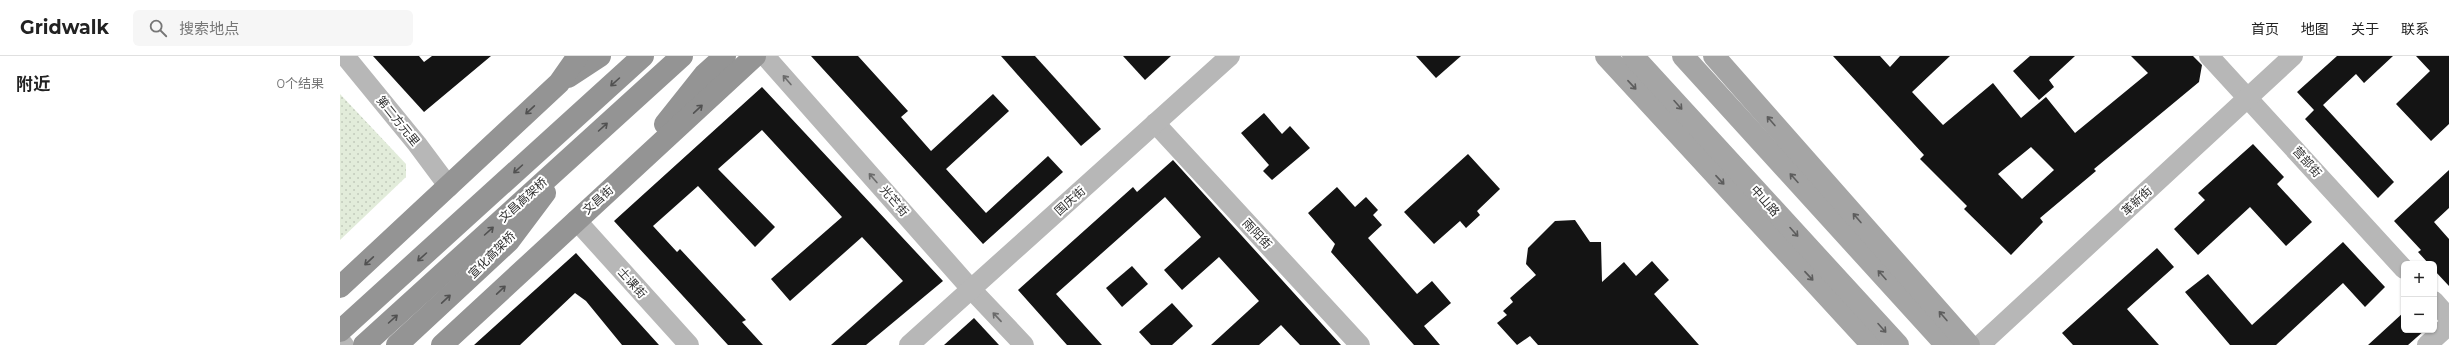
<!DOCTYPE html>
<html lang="zh">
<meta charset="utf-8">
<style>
body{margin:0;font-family:Montserrat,"Noto Sans SC",sans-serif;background:#f6f6f6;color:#222}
.controls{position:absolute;right:12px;bottom:12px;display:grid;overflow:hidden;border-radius:6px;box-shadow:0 1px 3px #0004}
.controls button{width:36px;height:36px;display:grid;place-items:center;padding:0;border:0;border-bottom:1px solid #e0e0e0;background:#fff;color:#222;font:20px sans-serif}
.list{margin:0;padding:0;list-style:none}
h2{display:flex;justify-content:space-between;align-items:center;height:52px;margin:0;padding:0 16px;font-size:17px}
h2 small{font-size:13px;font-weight:400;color:#767676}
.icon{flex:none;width:22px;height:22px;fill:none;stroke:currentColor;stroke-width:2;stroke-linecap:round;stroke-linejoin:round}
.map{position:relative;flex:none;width:2109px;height:289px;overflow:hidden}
header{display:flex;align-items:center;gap:24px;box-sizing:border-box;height:56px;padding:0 20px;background:#fff;border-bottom:1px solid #e0e0e0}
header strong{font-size:19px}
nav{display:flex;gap:22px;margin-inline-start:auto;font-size:14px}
.search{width:280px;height:36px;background:#f6f6f6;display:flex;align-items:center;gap:10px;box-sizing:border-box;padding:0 14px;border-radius:6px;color:#767676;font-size:15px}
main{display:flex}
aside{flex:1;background:#fff}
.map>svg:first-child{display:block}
</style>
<header>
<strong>Gridwalk</strong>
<div class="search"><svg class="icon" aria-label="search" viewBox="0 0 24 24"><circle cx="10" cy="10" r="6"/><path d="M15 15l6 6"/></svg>搜索地点</div>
<nav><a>首页</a><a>地图</a><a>关于</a><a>联系</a></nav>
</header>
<main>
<aside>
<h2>附近<small>0个结果</small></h2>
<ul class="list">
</ul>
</aside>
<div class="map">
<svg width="2109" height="289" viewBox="0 0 2109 289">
<defs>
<pattern id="grass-dots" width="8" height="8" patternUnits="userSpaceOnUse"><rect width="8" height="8" fill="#e2ecda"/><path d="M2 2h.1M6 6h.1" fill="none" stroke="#c2cbbb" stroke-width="1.8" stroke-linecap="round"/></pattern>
</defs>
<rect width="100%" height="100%" fill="#fff"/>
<!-- grass -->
<polygon fill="url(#grass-dots)" points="0,38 66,108 66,121 0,184"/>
<!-- building -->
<g fill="#141414" fill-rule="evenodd">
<polygon points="33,0 79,0 84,6 92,0 151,0 84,56"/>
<polygon points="471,0 518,0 568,55 561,61 591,95 653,38 669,55 606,113 646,157 708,100 723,116 643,188"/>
<polygon points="661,0 695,0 761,73 741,90"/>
<polygon points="783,0 831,0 805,24"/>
<polygon points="1076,0 1121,0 1096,22"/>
<path d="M1493,0H1540L1550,11L1560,0H1610L1572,36L1603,69L1653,27L1681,62L1706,41L1735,77L1808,17L1791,0H1853L1862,9L1859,26L1754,113L1756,115L1700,162L1703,166L1671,199L1624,153L1627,150L1580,103L1584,99ZM1691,91L1714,114L1682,143L1658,118Z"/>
<polygon points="1690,0 1735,0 1709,24 1714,31 1699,44 1673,15"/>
<polygon points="1997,0 2053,0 2024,27 2016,18 1983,49 2054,126 2038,142 1965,63 1974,54 1957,36"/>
<polygon points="2076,0 2109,0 2109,68 2091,85 2056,48 2090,15"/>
<polygon points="422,31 603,225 526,289 491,289 563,225 522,181 450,245 431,223 502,161 422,74 378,113 435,171 415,191 358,130 313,170 337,196 340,193 406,264 402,266 423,289 388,289 274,165"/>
<polygon points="924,57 942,78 950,70 970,92 932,124 923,115 929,109 901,77"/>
<polygon points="1913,88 1944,121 1937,128 1972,166 1946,190 1910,151 1858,199 1834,173 1865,144 1858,137"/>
<polygon points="1128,98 1160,133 1137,155 1140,159 1126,172 1120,165 1094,188 1064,156"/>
<polygon points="833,104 1001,289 960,289 941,269 919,289 871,289 919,245 879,201 842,234 824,214 861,181 825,141 716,238 762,289 727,289 678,234 793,131 797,136"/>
<polygon points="2109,114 2109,152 2094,166 2109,183 2109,230 2094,214 2094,208 2089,208 2078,196 2081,194 2054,165"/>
<polygon points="997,131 1015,151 1026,141 1038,154 1033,159 1042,169 1028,182 1077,238 1092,225 1111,247 1084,270 1100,289 1074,289 991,196 995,188 968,157"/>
<polygon points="1235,164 1250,186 1261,186 1262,226 1284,206 1296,220 1312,205 1329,224 1314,238 1359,289 1198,289 1190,280 1177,289 1157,267 1167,259 1163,255 1173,246 1170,242 1196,219 1186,208 1188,192 1215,165"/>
<polygon points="2003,186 2045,231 2025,251 2003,227 1936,289 1890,289 1845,236 1868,218 1912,269"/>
<polygon points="1817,192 1834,211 1787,253 1819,289 1733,289 1722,277"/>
<polygon points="236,197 319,289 282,289 246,245 235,237 180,289 134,289"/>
<polygon points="792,210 808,228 782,251 766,232"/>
<polygon points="832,247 853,270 832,289 811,289 799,276"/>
<polygon points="2064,256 2064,274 2085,274 2068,289 2028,289"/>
<polygon points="634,262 659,289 604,289"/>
</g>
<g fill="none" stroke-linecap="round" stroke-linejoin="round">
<!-- secondary -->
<g stroke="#b7b7b7" stroke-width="20">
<polyline points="5,0 77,88 109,131"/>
<polyline points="425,0 631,233 684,289"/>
<polyline points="1869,0 2064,213"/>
<polyline points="815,67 1020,289"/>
<polyline points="236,164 349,289"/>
<polyline points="2094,245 2109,262"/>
<polyline points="0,285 4,289"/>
<polyline points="569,289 890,0"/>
<polyline points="1640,289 1953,0"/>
<polyline points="2087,289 2109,269"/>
</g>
<!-- primary -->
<g stroke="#a5a5a5" stroke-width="22">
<polyline points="1266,0 1532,289"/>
<polyline points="1293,0 1558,289"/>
<polyline points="1343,0 1606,289"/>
<polyline points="1374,0 1629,289"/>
</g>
<!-- highway -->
<g stroke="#949494" stroke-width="22">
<polyline points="228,21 260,0"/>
<polyline points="325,68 364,19 385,0"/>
<polyline points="0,231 219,27 238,0"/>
<polyline points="0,275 303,0"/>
<polyline points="24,289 342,0"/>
<polyline points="57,289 169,185 205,137"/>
<polyline points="102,289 415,0"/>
</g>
</g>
<!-- one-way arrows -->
<defs><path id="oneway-shaft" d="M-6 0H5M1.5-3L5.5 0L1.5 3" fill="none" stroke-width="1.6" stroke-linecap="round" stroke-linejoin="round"/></defs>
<g stroke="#6b6b6b">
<use href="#oneway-shaft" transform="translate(447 24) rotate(-131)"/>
<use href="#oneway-shaft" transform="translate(533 122) rotate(-131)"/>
<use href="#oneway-shaft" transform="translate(657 261) rotate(-133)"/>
</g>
<g stroke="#515151">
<use href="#oneway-shaft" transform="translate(275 26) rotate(138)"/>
<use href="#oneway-shaft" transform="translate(358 53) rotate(-43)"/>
<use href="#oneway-shaft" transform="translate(190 54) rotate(137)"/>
<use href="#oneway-shaft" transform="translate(263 71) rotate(-42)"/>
<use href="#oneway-shaft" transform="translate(178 113) rotate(138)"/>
<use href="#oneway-shaft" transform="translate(149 175) rotate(-42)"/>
<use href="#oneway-shaft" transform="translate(82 201) rotate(138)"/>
<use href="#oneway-shaft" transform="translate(29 205) rotate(137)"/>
<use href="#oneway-shaft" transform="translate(161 234) rotate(-43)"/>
<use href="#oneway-shaft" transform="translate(106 243) rotate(-43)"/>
<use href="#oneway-shaft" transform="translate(53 263) rotate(-42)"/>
</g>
<g stroke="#5d5d5d">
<use href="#oneway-shaft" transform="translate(1292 29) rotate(47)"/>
<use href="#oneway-shaft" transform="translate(1338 49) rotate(48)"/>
<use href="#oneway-shaft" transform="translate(1431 65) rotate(-131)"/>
<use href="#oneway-shaft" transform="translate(1454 122) rotate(-132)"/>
<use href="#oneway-shaft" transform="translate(1380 124) rotate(47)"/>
<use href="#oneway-shaft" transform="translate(1517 162) rotate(-131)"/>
<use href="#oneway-shaft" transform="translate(1454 176) rotate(48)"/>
<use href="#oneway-shaft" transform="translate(1542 219) rotate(-132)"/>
<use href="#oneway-shaft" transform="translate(1469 220) rotate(47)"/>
<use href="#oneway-shaft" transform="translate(1603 260) rotate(-131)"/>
<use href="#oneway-shaft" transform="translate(1542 272) rotate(48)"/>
</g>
<g text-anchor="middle" stroke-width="4" stroke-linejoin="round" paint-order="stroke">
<!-- street labels -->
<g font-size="12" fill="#2d2d2d" stroke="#fff">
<text transform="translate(58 65) rotate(51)" y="4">第二方元里</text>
<text transform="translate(1967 106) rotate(48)" y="4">营部街</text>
<text transform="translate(183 144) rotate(-42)" y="4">文昌高架桥</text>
<text transform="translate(258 144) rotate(-42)" y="4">文昌街</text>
<text transform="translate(554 145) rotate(49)" y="4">光芒街</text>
<text transform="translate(730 145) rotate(-42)" y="4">国庆街</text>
<text transform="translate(1425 145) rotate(48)" y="4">中山路</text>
<text transform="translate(1797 145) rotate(-43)" y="4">革新街</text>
<text transform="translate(917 178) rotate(47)" y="4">雨阳街</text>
<text transform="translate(152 199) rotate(-45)" y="4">宣化高架桥</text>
<text transform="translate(292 227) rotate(48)" y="4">士课街</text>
</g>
</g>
</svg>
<div class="controls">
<button>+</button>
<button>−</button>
</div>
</div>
</main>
